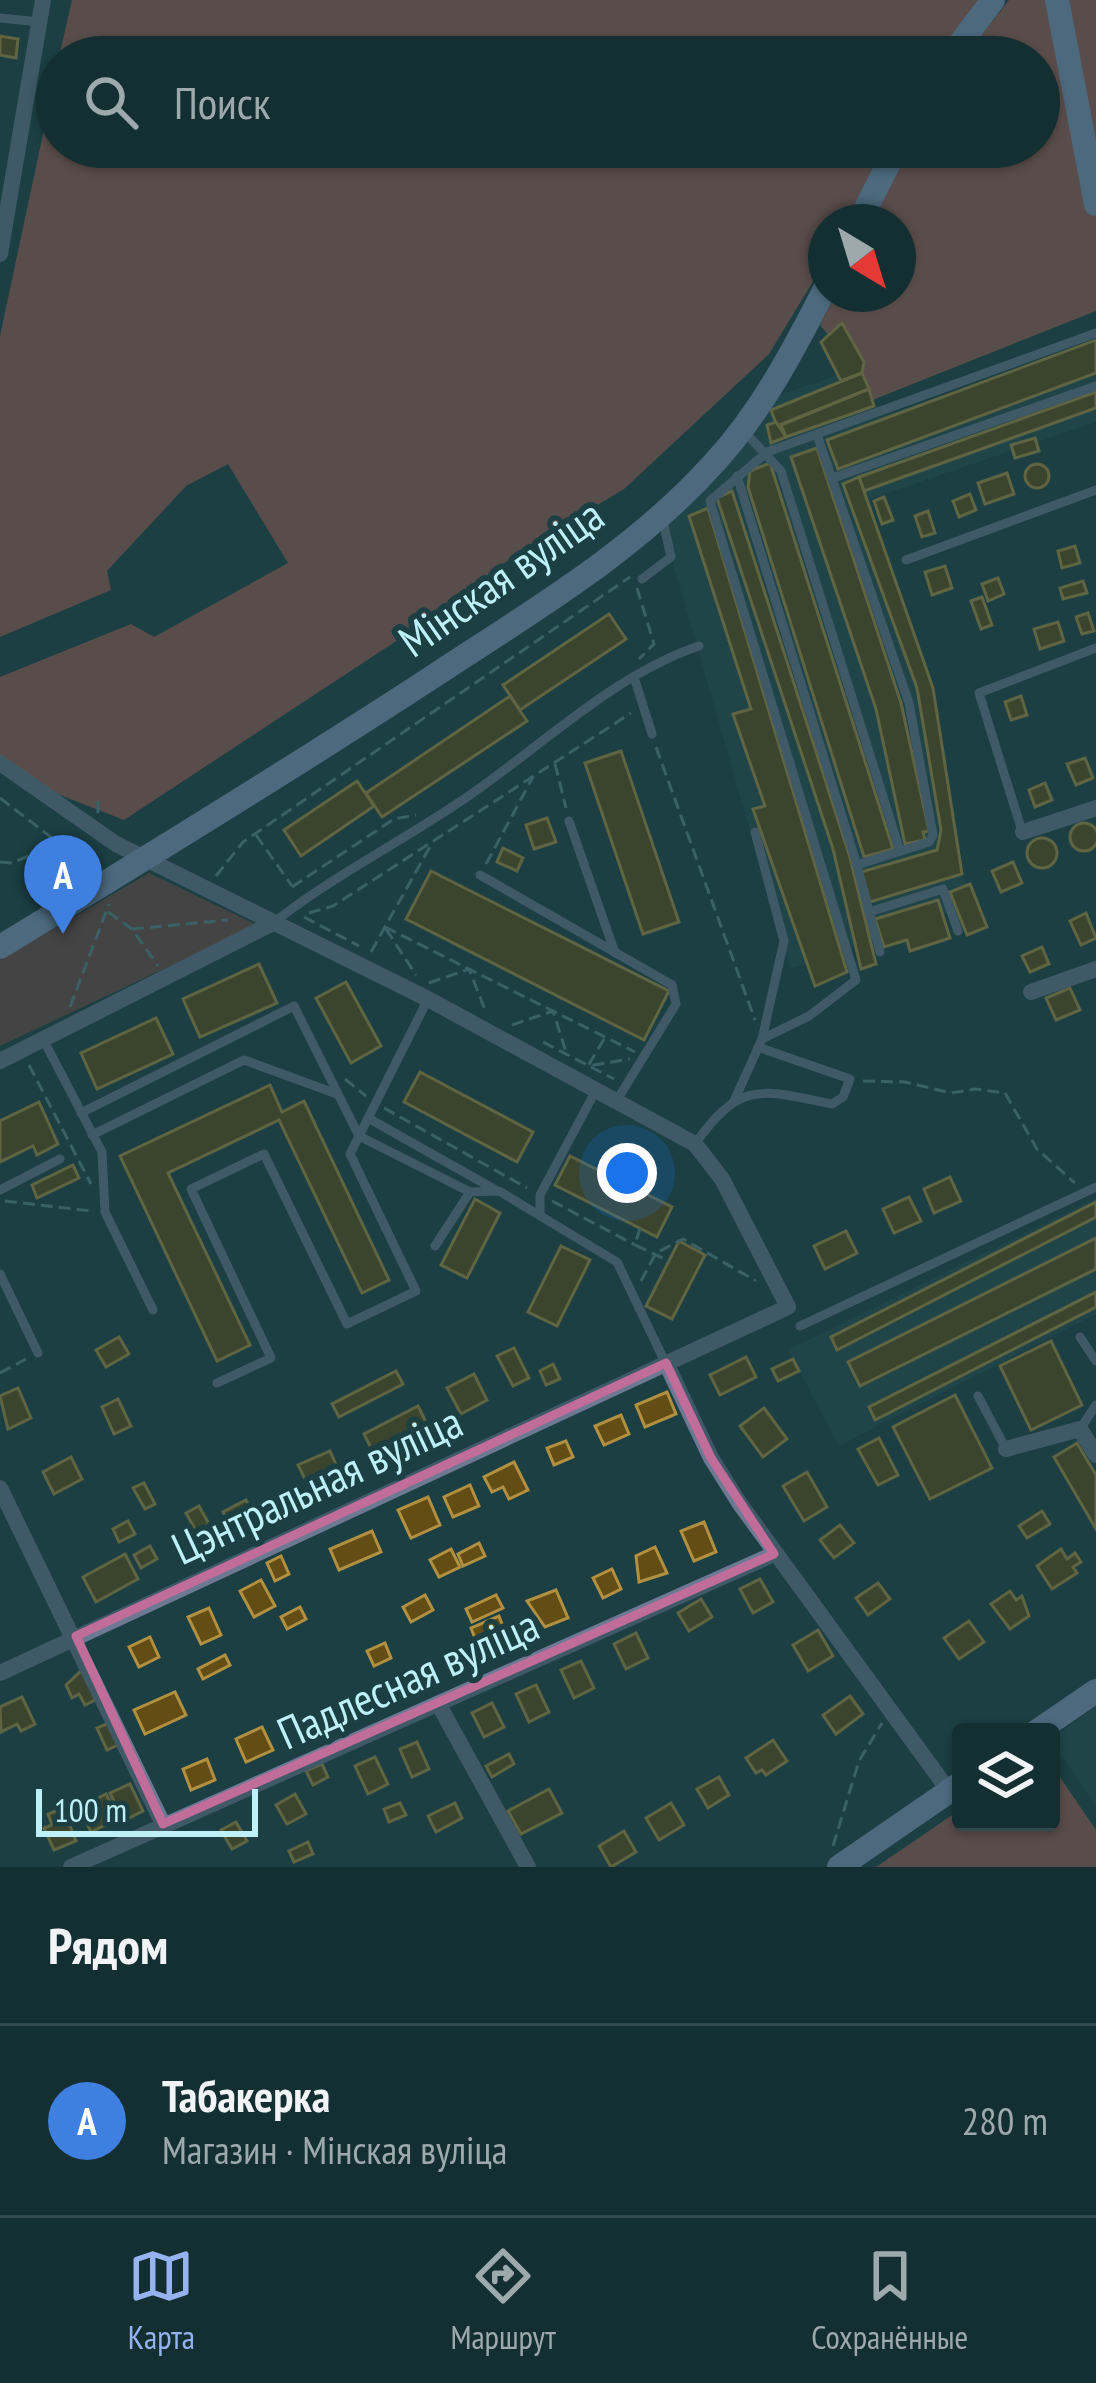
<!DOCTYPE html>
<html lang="ru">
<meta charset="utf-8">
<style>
body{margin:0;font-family:"PT Sans Narrow",sans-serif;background:#213b3e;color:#f1f3f6}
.controls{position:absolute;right:36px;bottom:36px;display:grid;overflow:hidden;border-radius:12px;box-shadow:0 3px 9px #0004}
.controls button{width:108px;height:108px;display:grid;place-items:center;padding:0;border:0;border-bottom:3px solid #334a4d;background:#142f32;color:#f1f3f6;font:60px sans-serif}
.compass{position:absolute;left:808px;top:204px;width:108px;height:108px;border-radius:50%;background:#142f32;box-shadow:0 3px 9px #0004;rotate:142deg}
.scale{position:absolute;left:36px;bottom:30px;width:222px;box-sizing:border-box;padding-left:12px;border:6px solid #bef0f7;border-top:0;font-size:33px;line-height:42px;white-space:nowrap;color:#bef0f7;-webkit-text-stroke:9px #1b3f43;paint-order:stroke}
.you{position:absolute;left:627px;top:1173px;width:42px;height:42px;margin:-30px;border:9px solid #fff;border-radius:50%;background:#1a73e8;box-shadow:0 0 0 18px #1a73e833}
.badge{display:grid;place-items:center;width:78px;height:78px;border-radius:50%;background:#95b2f1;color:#fff;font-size:39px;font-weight:700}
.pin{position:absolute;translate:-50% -99px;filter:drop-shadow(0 3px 6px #0008)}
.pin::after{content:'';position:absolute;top:63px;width:42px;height:36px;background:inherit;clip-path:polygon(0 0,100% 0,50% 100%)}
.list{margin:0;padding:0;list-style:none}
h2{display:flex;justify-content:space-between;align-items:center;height:156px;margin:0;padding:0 48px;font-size:51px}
h2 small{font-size:39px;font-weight:400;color:#9da9ac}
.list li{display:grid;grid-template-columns:78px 1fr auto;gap:36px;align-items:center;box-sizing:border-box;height:192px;padding:0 48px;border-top:3px solid #334a4d}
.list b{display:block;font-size:45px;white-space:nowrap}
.list p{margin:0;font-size:39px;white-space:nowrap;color:#9da9ac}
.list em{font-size:39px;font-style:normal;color:#9da9ac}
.icon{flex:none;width:66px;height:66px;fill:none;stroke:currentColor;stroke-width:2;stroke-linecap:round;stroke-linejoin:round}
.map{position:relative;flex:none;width:1096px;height:1867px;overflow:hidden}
.search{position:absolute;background:#142f32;box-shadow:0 3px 9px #0004;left:36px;right:36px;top:36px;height:132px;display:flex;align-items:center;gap:30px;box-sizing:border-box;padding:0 42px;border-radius:66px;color:#9da9ac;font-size:45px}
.sheet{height:348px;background:#142f32}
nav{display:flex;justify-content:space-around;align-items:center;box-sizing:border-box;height:168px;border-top:3px solid #334a4d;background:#142f32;font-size:33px;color:#9da9ac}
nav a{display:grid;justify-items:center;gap:6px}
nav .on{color:#95b2f1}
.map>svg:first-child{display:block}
</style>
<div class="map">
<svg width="1096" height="1867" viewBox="0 0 1096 1867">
<rect width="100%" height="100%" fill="#1b3f43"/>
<!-- built -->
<g fill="#244c51">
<polygon points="1096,344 1096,422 870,499 971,905 790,969 663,529 776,396 847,372 876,418"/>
<polygon points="1096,1198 1096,1314 839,1446 788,1350"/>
<polygon points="1096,1706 1096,1806 1051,1740"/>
</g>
<!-- green -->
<polygon fill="#754b47" points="149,873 257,925 0,1046 0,960"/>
<!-- forest -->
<g fill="#a55d56">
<polygon points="72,0 978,0 939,57 59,57"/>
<polygon points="1009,0 1096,0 1096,311 855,407 836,344 820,325 836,294 898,294 898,222 872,222 910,147 1039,147 1039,57 964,57"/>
<polygon points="57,68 57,147 889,147 847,222 826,222 826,260 769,354 624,489 515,555 445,609 124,820 50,791 0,755 0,677 131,624 154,637 288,563 228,464 186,486 107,571 111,590 0,637 0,336"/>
<polygon points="1051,1764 1096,1830 1096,1867 876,1867 961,1809 961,1822 1051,1822"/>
</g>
<!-- building -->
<g fill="#634d15" stroke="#b29041" stroke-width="3">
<polygon points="0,36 18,39 16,58 0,55"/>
<polygon points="842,323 864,362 862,373 841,381 821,342"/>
<polygon points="1096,340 1096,373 838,469 827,440"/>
<polygon points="862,373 869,389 777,426 771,410"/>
<polygon points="869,389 874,406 786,437 781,425"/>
<polygon points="1096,392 1096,408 864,491 859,477"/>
<polygon points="776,422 786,437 771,443 767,425"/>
<polygon points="1035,438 1039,451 1015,458 1011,445"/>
<polygon points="817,448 901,703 929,831 923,832 925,840 905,844 876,709 791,457"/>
<polygon points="770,463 893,849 864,857 748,487 750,471"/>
<circle cx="1037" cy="476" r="12"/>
<polygon points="1007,473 1014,494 985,504 978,483"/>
<polygon points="859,477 933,688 962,874 870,902 861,872 937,850 941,830 917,688 843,484"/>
<polygon points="732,491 849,854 876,964 861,969 833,849 717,498"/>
<polygon points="970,494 976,510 959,517 953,501"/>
<polygon points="884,497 893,520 882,524 874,501"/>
<polygon points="708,508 847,972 815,986 753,809 765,806 733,714 751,709 689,516"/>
<polygon points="928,511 935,533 922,537 915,516"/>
<polygon points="1075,546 1080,563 1062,568 1058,551"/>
<polygon points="945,566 952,588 932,595 925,572"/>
<polygon points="998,578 1004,594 988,601 982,584"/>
<polygon points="1083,581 1087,593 1063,599 1060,588"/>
<polygon points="982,597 992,625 981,629 971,601"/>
<polygon points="1088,613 1094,631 1082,634 1076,617"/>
<polygon points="609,614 626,639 520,710 503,685"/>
<polygon points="1058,622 1064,641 1040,649 1034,629"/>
<polygon points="510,696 527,721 382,817 366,793"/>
<polygon points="1021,696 1027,715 1011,720 1005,702"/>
<polygon points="621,751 679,922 643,934 585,763"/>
<polygon points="1085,758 1093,778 1076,785 1067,764"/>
<polygon points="357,781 374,806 301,856 284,830"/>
<polygon points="1045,783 1052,800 1035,807 1029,790"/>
<polygon points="547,818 556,842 534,849 526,825"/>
<circle cx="1084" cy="837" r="14"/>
<circle cx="1042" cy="853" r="15"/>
<polygon points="503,848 523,858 517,871 497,862"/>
<polygon points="1013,862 1022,883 1001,892 992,871"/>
<polygon points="431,871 669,991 644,1040 406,919"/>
<polygon points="970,884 987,927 967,935 950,892"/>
<polygon points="938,900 950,938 910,951 907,940 884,947 875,919"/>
<polygon points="1086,913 1096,938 1081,945 1070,921"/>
<polygon points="1042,947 1049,964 1030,972 1022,956"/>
<polygon points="259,964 277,1003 200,1037 183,999"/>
<polygon points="346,982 381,1046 351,1063 316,998"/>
<polygon points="1070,988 1080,1010 1056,1020 1046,998"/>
<polygon points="156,1018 173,1054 97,1089 81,1053"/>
<polygon points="420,1072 533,1132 517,1162 404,1102"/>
<polygon points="270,1085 282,1112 304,1101 389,1280 362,1293 279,1120 168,1173 250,1345 217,1361 120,1156"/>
<polygon points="39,1102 58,1144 37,1155 33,1146 0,1162 0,1121"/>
<polygon points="570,1156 672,1207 657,1237 555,1185"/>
<polygon points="73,1165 79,1178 37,1198 32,1185"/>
<polygon points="950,1177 961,1201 934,1213 924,1189"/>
<polygon points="909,1197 921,1221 894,1233 883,1209"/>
<polygon points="475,1199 500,1213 467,1278 441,1265"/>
<polygon points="1096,1202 1096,1217 837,1350 831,1337"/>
<polygon points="846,1231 857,1253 825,1269 814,1246"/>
<polygon points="1096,1238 1096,1269 860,1386 848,1362"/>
<polygon points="679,1241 705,1255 672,1319 646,1306"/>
<polygon points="561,1246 590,1260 557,1326 528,1312"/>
<polygon points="1096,1292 1096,1307 875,1420 869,1407"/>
<polygon points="119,1337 129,1354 106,1367 96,1350"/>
<polygon points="1051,1341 1082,1405 1031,1430 1000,1366"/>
<polygon points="514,1348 529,1378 513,1386 497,1356"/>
<polygon points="746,1357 756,1377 720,1395 710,1375"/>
<polygon points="793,1359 799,1371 778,1381 772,1369"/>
<polygon points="553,1364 560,1379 546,1385 540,1371"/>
<polygon points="396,1371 403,1384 339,1417 332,1404"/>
<polygon points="474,1374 487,1400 461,1414 447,1388"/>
<polygon points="18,1388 31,1418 8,1429 0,1396"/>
<polygon points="667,1392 676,1414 645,1427 636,1405"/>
<polygon points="955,1395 992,1468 930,1499 893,1427"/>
<polygon points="118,1399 131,1426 114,1434 102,1407"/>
<polygon points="418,1406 428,1426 374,1454 364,1434"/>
<polygon points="764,1408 787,1439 763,1457 740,1426"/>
<polygon points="621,1415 629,1434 604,1445 595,1426"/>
<polygon points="879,1438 898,1475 878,1485 858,1449"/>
<polygon points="566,1441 573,1457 554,1465 547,1448"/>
<polygon points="1077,1443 1096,1475 1096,1529 1054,1457"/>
<polygon points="330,1451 339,1471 308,1485 298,1465"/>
<polygon points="71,1457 82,1479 54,1494 43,1472"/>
<polygon points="514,1462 528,1490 509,1499 503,1487 492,1492 484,1477"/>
<polygon points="807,1472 827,1507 804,1521 783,1486"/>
<polygon points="144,1483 155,1504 145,1509 133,1488"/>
<polygon points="470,1485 479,1506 453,1517 444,1497"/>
<polygon points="428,1497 440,1525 411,1538 398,1510"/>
<polygon points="246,1500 256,1518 233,1531 223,1512"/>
<polygon points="199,1506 209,1524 196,1531 186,1513"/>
<polygon points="1042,1511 1050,1524 1027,1538 1019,1526"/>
<polygon points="128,1521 135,1534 119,1542 113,1529"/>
<polygon points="704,1522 716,1552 694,1561 681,1531"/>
<polygon points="840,1525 854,1543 834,1558 820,1540"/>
<polygon points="372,1531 381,1552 339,1570 330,1549"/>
<polygon points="479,1543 485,1556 463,1566 458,1554"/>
<polygon points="150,1546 157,1559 141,1568 134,1555"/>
<polygon points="655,1547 667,1573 639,1582 636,1556"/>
<polygon points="451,1549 460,1567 439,1577 430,1560"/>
<polygon points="1061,1549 1067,1559 1075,1553 1081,1562 1073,1567 1077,1573 1052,1589 1037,1566"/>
<polygon points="125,1554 138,1579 96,1602 83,1577"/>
<polygon points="281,1556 289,1574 275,1581 267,1563"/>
<polygon points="612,1569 621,1589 603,1598 593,1578"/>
<polygon points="760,1579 773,1602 753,1613 740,1589"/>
<polygon points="261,1580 275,1606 254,1617 240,1591"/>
<polygon points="878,1583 890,1599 868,1615 856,1598"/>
<polygon points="556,1590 568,1618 545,1627 527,1601"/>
<polygon points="1010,1591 1016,1600 1022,1596 1029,1616 1010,1629 991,1604"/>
<polygon points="425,1595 433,1610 411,1622 403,1607"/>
<polygon points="496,1595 503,1608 472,1622 466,1609"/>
<polygon points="701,1599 712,1617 689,1631 678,1613"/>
<polygon points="300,1607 306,1619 287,1629 281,1617"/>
<polygon points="209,1608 221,1635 201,1644 188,1617"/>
<polygon points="499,1616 509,1642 481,1653 471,1628"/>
<polygon points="969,1621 984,1642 959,1659 944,1638"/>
<polygon points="818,1630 833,1656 808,1671 793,1645"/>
<polygon points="636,1633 648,1658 626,1669 614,1644"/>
<polygon points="150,1637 159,1657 139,1667 129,1647"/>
<polygon points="385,1643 391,1658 374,1666 367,1651"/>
<polygon points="225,1655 230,1665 203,1679 198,1669"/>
<polygon points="581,1661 594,1688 574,1698 561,1670"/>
<polygon points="83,1669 97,1699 85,1705 79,1694 72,1698 66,1685"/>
<polygon points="406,1672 414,1688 395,1697 388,1680"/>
<polygon points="536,1685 549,1712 529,1722 516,1694"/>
<polygon points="175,1692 186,1715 145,1734 134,1710"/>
<polygon points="850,1696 863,1714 836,1734 823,1715"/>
<polygon points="22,1697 35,1724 21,1731 17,1724 1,1732 0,1707"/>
<polygon points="347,1697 355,1715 341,1722 333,1704"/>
<polygon points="492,1703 504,1727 484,1737 472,1713"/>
<polygon points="111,1722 120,1744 107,1750 97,1728"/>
<polygon points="262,1727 273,1750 246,1762 236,1739"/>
<polygon points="773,1740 787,1761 766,1775 762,1770 756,1773 746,1758"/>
<polygon points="417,1742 429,1769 412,1777 400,1749"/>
<polygon points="509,1754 514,1764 492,1777 486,1766"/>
<polygon points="375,1757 388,1784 368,1794 355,1766"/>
<polygon points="207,1759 215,1780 191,1790 183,1769"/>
<polygon points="322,1764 328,1777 313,1785 306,1771"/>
<polygon points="719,1777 729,1795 708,1808 697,1789"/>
<polygon points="130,1784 143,1811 123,1821 110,1793"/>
<polygon points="549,1789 562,1813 521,1834 508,1811"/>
<polygon points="106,1794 119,1818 91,1832 79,1808"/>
<polygon points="295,1794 306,1814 287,1824 276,1805"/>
<polygon points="400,1803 406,1815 389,1822 384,1809"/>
<polygon points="455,1803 462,1818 436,1832 428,1816"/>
<polygon points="671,1803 684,1825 659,1840 646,1818"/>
<polygon points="63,1808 76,1841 54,1850 44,1828 52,1825 48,1814"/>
<polygon points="236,1822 247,1841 232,1849 221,1830"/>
<polygon points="624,1831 636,1852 611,1867 599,1846"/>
<polygon points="308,1842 313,1854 294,1862 289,1851"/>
</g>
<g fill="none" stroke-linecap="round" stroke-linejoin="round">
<!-- path -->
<g stroke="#5f898e" stroke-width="3" stroke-dasharray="12 6" stroke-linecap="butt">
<polyline points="637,588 654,644 639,659"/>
<polyline points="656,747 755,1020"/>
<polyline points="555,764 566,808"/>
<polyline points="0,798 69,851 100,864"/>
<polyline points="98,813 98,796"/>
<polyline points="256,835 292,886"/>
<polyline points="0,862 12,863 59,843"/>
<polyline points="486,864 533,777"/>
<polyline points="216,876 243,842 630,577"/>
<polyline points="292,887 394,819 416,815"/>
<polyline points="108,912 132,929 158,966"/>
<polyline points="309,913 333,906 631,713"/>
<polyline points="304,917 359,946"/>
<polyline points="385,927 635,1052"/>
<polyline points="132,929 228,920"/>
<polyline points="386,929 416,975"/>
<polyline points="371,952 432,843"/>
<polyline points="429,983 469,969 485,1010"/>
<polyline points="70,1007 109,904"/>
<polyline points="512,1025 553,1011 566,1052"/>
<polyline points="604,1039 588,1066 630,1059"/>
<polyline points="543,1042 614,1079"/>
<polyline points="29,1065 91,1184"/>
<polyline points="345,1079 366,1096"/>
<polyline points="863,1081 905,1082 951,1093 975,1089 1005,1093 1037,1149 1075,1183"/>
<polyline points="384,1108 527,1188"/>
<polyline points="5,1201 91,1211"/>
<polyline points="552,1201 635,1245"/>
<polyline points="640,1228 635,1245 669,1261"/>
<polyline points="641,1281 656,1253 683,1239 756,1281"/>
<polyline points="0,1373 26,1359"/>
<polyline points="833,1846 859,1761 882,1723"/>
</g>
<!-- lane -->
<g stroke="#6d7993" stroke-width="9">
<polyline points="0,18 40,22"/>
<polyline points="742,429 781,471 900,851"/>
<polyline points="737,476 857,865 929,842 933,835 909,703 817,435"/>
<polyline points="833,478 1096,386"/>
<polyline points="906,560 1096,490"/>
<polyline points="642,579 671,557 663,521"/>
<polyline points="634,677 652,734"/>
<polyline points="569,821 615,953"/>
<polyline points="1022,831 979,693 1096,648"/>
<polyline points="857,865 869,912 943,889 958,931"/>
<polyline points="480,875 672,985 676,1004 617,1100"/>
<polyline points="869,912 880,952"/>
<path d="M273,923C334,875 403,841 467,797C542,746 613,675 699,646"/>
<polyline points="43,1039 102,1152 105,1212 153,1310"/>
<polyline points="762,1039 809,1016 856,980 710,501 767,452 1096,333"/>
<polyline points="734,1101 762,1039 784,941 755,832"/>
<polyline points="81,1113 294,1006 359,1136 470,1192"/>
<polyline points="368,1118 494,1189"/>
<polyline points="92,1135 244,1060 337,1094"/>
<path d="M695,1144C741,1079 762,1090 832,1104L843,1097L850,1079L758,1047"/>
<polyline points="0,1190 60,1159"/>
<polyline points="540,1215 540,1195 596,1090"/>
<polyline points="435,1246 470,1192 499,1191 617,1262 665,1362"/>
<polyline points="0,1274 38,1353"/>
<polyline points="800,1326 1096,1187"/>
<polyline points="1080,1337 1096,1361"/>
<polyline points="217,1383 271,1358 191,1189 264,1154 347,1324 416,1291 350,1154 428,999"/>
<polyline points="978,1396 1006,1449"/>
<polyline points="1080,1429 1096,1405"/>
</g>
<!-- street -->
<g stroke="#6d7993" stroke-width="16">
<polyline points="0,254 43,0"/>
<polyline points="0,763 116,844 428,999 695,1144 722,1179 788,1307 0,1673"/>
<polyline points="1023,832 1096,808"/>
<polyline points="1031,992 1096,969"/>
<polyline points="0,1061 273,923"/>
<polyline points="666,1363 711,1458 740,1504 949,1791"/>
<polyline points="1006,1449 1080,1429 1096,1455"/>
<polyline points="0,1488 163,1824"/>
<polyline points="440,1707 528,1867"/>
<polyline points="71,1867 774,1554"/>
</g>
<!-- secondary -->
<g stroke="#899cc6" stroke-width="24">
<polyline points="1057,0 1096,204"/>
<polyline points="950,57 993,0"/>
<polyline points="859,222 897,147"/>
<path d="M0,947C148,857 295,767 440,672C536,609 637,549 714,463C762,411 794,349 826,287"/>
<polyline points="1036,1732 1096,1691"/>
<polyline points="839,1867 961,1783"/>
</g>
</g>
<!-- marked area -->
<path d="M0 0H1096V1867H0ZM666,1363L711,1458L774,1554L163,1824L76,1636Z" fill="#1b3f43" fill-opacity=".55" fill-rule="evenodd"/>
<path fill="none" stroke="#c06e99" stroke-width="9" stroke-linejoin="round" d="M666,1363L711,1458L774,1554L163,1824L76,1636Z"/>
<g text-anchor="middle" stroke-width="12" stroke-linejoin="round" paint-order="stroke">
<!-- street labels -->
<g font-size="45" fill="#bef0f7" stroke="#1b3f43">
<text transform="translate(501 578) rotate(-35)" y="16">Мінская вуліца</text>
<text transform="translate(317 1485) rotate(-25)" y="16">Цэнтральная вуліца</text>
<text transform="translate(408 1679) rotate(-24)" y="16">Падлесная вуліца</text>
</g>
</g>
</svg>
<div class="controls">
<button><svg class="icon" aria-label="layers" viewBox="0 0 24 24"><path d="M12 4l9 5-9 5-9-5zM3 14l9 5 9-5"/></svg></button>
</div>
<svg class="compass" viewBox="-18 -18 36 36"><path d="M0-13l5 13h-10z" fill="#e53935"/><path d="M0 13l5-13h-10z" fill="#9da9ac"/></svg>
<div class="scale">100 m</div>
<div class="you"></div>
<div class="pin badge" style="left:63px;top:934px;background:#3f7fe0">A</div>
<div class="search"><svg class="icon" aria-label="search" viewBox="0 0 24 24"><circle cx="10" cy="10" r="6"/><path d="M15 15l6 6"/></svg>Поиск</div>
</div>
<section class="sheet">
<h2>Рядом<small></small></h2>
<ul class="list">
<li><span class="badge" style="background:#3f7fe0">A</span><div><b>Табакерка</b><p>Магазин · Мінская вуліца</p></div><em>280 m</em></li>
</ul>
</section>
<nav>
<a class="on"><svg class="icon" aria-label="map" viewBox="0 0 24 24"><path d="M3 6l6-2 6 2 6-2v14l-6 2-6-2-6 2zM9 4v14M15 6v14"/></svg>Карта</a>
<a><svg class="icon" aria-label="directions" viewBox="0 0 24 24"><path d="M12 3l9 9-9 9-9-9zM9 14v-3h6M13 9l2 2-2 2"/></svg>Маршрут</a>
<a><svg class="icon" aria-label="saved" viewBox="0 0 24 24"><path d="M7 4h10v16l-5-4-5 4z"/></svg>Сохранённые</a>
</nav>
